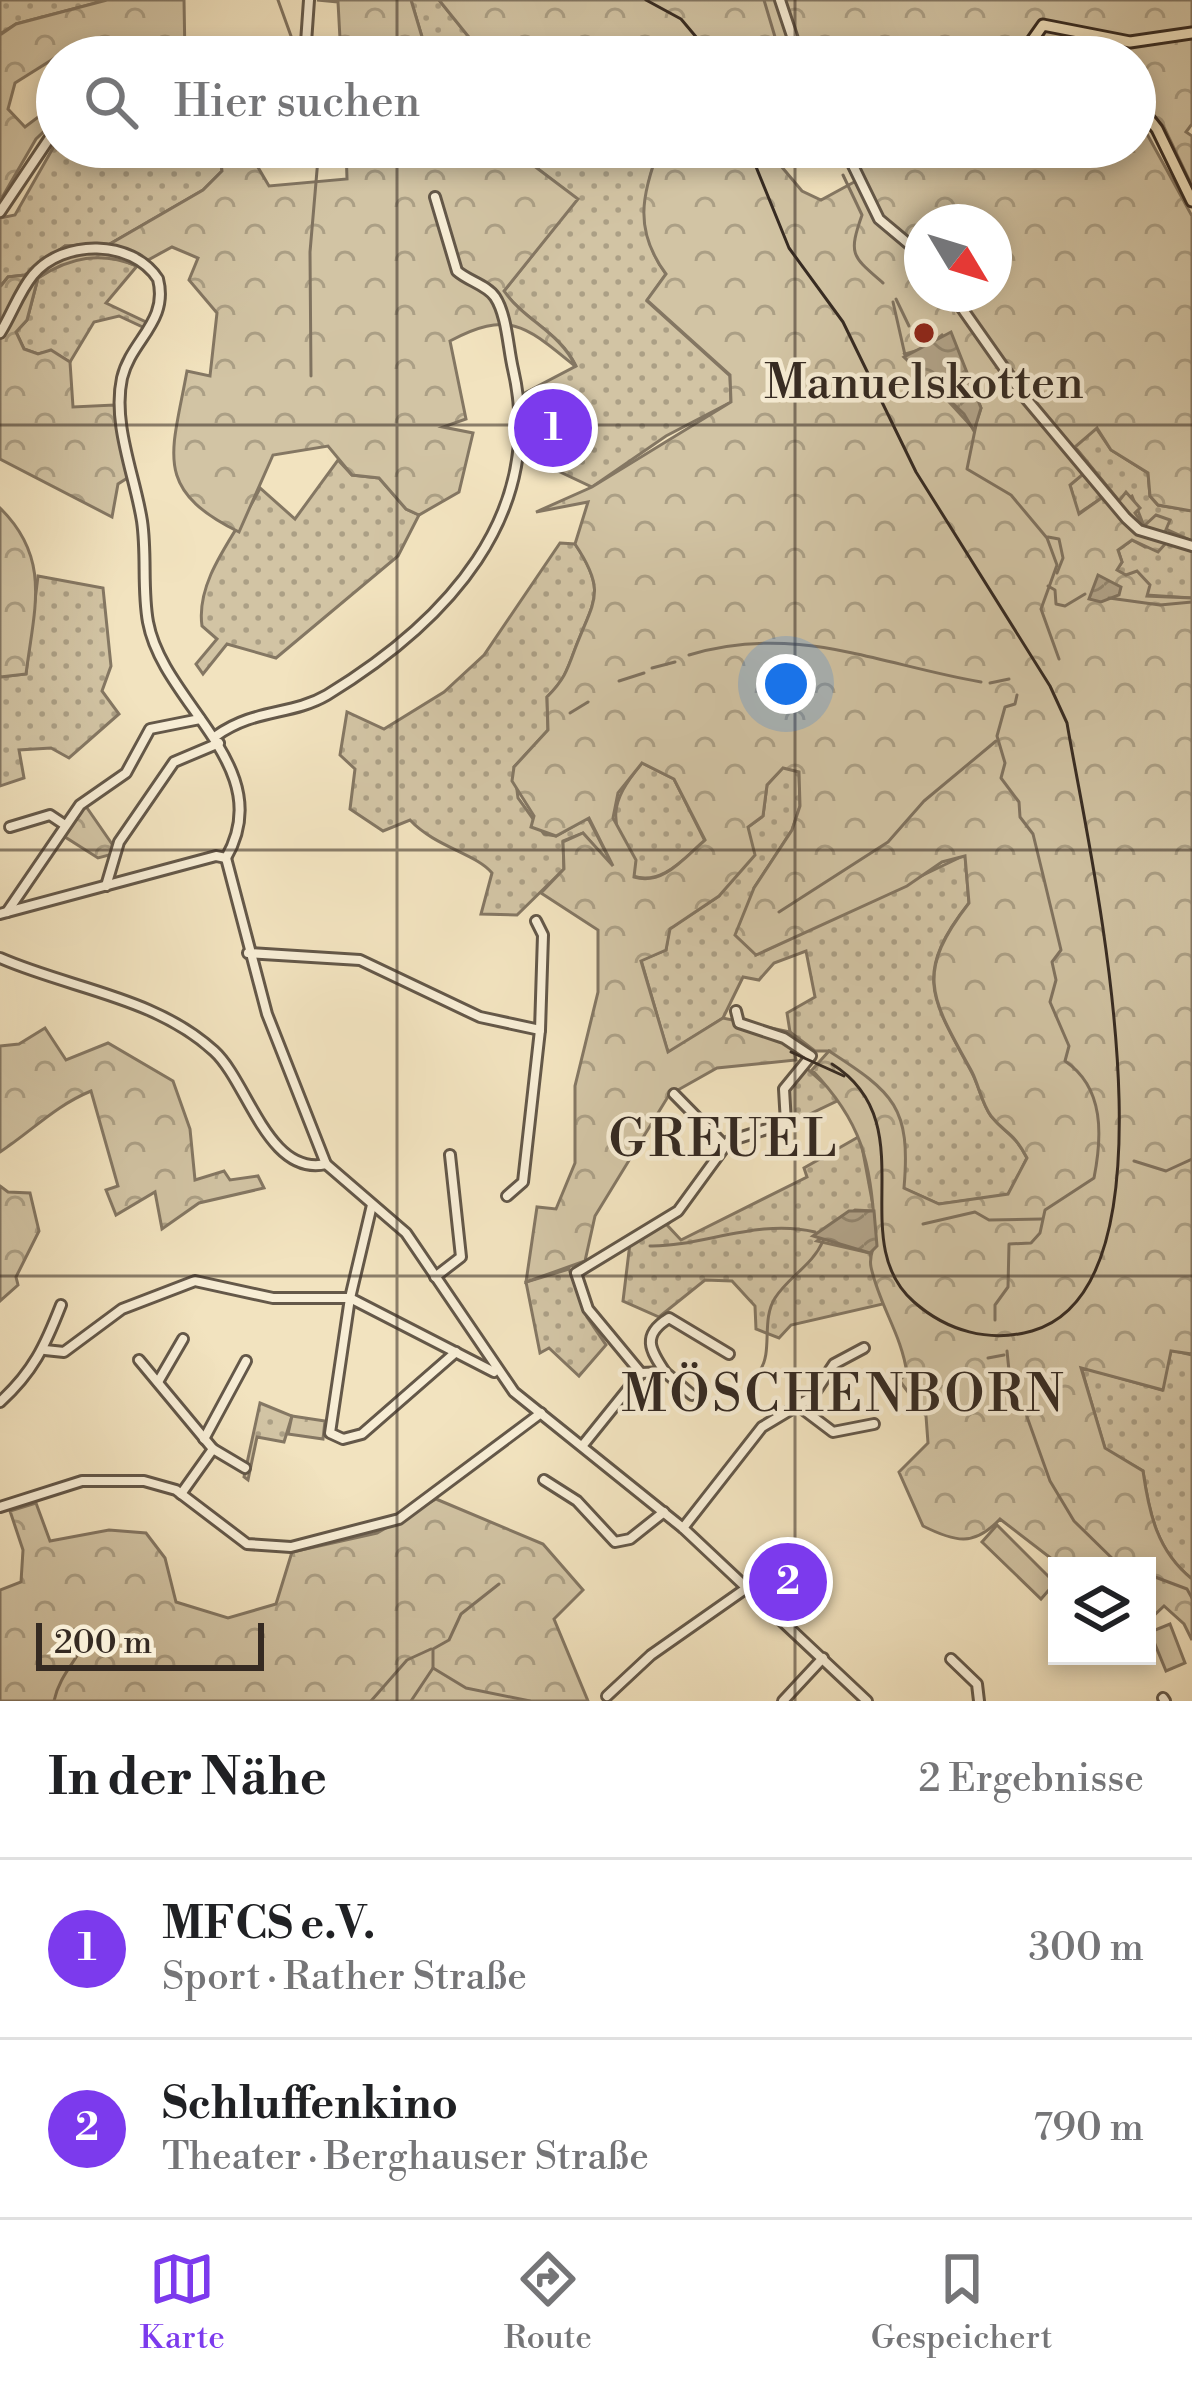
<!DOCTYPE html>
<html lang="de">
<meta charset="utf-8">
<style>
body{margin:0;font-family:"Libre Bodoni",serif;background:#f6f6f6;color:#202124}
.controls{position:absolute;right:36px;bottom:36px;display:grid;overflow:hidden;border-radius:0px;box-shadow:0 6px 18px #0003}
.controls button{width:108px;height:108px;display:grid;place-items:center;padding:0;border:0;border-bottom:3px solid #e0e0e0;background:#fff;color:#202124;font:60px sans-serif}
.compass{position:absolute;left:904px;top:204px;width:108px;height:108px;border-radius:50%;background:#fff;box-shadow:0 6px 18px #0003;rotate:128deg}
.scale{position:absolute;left:36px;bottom:30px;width:228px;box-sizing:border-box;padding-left:12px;border:6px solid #352a22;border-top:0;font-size:33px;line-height:42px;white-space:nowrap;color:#352a22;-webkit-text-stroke:9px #f7edd5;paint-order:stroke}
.you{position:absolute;left:786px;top:684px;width:42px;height:42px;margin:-30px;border:9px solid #fff;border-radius:50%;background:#1a73e8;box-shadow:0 0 0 18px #1a73e833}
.badge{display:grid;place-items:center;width:78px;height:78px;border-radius:50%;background:#7c3aed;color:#fff;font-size:39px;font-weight:700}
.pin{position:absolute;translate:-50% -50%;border:6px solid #fff;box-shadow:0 3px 12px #0006}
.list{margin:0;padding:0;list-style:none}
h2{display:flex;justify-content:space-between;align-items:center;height:156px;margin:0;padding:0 48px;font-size:51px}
h2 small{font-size:39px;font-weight:400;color:#757577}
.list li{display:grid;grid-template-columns:78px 1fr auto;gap:36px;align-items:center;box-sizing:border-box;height:180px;padding:0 48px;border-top:3px solid #e0e0e0}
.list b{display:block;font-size:45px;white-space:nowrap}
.list p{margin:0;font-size:39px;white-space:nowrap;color:#757577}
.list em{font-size:39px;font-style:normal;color:#757577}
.icon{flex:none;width:66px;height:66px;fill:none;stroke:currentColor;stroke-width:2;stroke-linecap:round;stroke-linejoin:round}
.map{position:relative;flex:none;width:1192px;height:1701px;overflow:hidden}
.search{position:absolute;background:#fff;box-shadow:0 6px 18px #0003;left:36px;right:36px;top:36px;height:132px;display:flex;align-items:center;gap:30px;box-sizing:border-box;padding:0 42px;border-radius:66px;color:#757577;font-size:45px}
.sheet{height:516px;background:#fff}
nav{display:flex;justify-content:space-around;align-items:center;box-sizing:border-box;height:168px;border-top:3px solid #e0e0e0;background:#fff;font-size:33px;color:#757577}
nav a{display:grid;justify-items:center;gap:6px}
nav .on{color:#7c3aed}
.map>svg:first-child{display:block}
</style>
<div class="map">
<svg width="1192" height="1701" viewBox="0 0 1192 1701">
<defs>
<pattern id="grass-dots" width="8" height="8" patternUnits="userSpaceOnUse" patternTransform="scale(3)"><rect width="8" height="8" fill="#d2c4a4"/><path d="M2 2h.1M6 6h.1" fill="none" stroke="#ab9f85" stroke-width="1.8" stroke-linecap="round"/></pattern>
<pattern id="forest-crowns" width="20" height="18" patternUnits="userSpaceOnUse" patternTransform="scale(3)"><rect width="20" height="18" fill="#d2c4a4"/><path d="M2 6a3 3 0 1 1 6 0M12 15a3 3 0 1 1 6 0" fill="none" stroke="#ab9f85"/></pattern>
<pattern id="water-waves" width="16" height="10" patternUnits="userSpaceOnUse" patternTransform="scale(3)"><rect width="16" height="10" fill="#b2a48a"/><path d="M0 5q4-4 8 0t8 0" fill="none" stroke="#928670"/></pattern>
</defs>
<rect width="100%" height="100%" fill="#f2e3bf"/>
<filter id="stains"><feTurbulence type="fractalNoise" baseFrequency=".00167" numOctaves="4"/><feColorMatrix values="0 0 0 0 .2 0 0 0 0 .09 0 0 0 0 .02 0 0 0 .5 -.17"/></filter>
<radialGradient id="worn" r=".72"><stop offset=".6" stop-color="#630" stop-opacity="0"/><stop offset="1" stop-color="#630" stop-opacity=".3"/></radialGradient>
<!-- grass -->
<g fill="url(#grass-dots)" stroke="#847763" stroke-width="3">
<polygon points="0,0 107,0 16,24 0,34"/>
<polygon points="411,0 439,0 476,46 533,57 428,57"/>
<polygon points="57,141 57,147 219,147 222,171 203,190 108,245 65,246 25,275 8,277 0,287 0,218 15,215"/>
<path d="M509,147H660C642,191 637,236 666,274L647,301L730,376L731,402L666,436L592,487L522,454L530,406L521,395L576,366C560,332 525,321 504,291L577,199Z"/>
<polygon points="85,257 117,258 137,266 106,303 148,323 145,328 119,316 94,322 70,362 51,351 38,354 24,349 16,332 27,320 38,278 59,264"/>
<polygon points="1096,428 1111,450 1148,473 1150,496 1158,505 1192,511 1192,541 1150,522 1144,526 1132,496 1120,502 1074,446"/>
<path d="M338,460L352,475L379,478L406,509L419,515L398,556L276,658L227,644L203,674L196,664L217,639L202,626C195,577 240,530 260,488L295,519Z"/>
<polygon points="1083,474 1103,497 1078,514 1070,485"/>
<polygon points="1132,540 1145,547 1165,543 1192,550 1192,598 1146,595 1116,571 1122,562 1118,550"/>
<path d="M560,543L575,544C608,593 593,601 575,649C567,671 564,680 547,697L548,730L514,767L518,798L544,834L556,836L588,818L615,870L583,833L563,841L564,869L517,915L481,914L492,873C477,854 435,847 410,820L383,831L350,809L355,769L340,755L347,712L384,729L444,692L484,655Z"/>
<polygon points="38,576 103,588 111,666 102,691 119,714 69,758 51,748 19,750 24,778 0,786 0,677 26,674"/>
<path d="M642,763L674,779L705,841C684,858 662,886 633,876C614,822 603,810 642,763Z"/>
<path d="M783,767L799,771L800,806L792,830L754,888L756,955L965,855L969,903C912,975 932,999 972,1073C979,1086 982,1104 991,1116C1006,1134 1014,1133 1027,1158L1008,1195L939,1204L903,1188L830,1051H815L790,1032L787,1013L815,997L806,951L774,963L759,980L743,977L723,1018L668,1053L641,960L666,950L669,929L719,896L748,827L763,816L767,785Z"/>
<polygon points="804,1066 841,1099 789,1124 787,1089"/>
<polygon points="860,1136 874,1211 855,1210 817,1241 870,1253 883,1304 791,1325 779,1338 756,1329 755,1306 732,1281 705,1280 659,1317 623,1301 630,1243 679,1213 667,1225 681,1240 807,1177 804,1168"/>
<polygon points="569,1269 587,1317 606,1345 579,1376 549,1348 540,1353 526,1282"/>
<path d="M1171,1350L1192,1355V1579C1157,1551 1149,1513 1143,1471L1105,1449L1081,1367L1162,1390Z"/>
<polygon points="260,1403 292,1416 284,1442 257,1437 248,1480 244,1477"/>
</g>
<!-- forest -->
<g fill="url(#forest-crowns)" stroke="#847763" stroke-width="3" fill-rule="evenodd">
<polygon points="107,0 184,0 185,57 72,57 66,51 15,83 8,109 25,127 54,105 57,119 36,139 0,201 0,35 16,24"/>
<polygon points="317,0 411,0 428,57 341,57 338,2"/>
<polygon points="439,0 1192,0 1192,124 1186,132 1192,136 1192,186 1164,127 1135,95 1135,57 533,57 476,46"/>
<path d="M1135,112L1192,216V511L1158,505L1150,496L1148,473L1111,450L1097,428L1075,447L1119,501L1126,492L1140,508L1135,513L1144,526L1156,515L1170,520L1165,532L1192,541V550L1166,543L1158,552L1132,540L1118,550L1122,562L1117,570L1126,575L1137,571L1150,585L1147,596L1192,598V1354L1171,1351L1163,1390L1081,1368L1105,1448L1143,1471C1149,1513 1157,1551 1192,1579V1640L1184,1624L1164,1606L1147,1622V1566H1061L1000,1519C974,1547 955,1542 923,1526L899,1472L928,1443L926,1416L899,1380L907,1374C902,1335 879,1305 871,1267C868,1253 877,1246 875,1231C870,1160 862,1122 812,1070L829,1051C894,1093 911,1107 904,1188L939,1204L1008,1194L1027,1158C1013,1131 1005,1134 991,1116C982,1104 979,1086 972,1072C932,999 913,975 969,903L965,856L942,862L907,886L756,955L735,935L754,888L792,830L800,806L799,772L783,768L767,785L763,816L748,827L755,855L719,896L670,929L666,950L641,961L668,1052L723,1018L790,1032L796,1060L717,1068L669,1095L595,1216L585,1261L526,1282L537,1207L556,1209L575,1163V1086L598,992V930L541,893L564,869L563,842L583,833L613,866L589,818L556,836L531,827L534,816L512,781L514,767L548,730L547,697C564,680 567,671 575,649C593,601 608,593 575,544L588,502L536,512L592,487L731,402L730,375L647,300L666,274C634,231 641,195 660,147H792L781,166L802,191L821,200L856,181L837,147H1135ZM922,222H994V294H922ZM942,335L958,352L981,408L974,429L905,354L926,348ZM1083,474L1103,497L1079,514L1070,485ZM642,763L674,779L705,840C684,858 663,886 634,877L636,860L613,818L618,793Z"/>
<path d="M219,147H246L269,186L347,179L346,147H509L578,199L504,291C525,321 560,332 576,367C527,327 510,309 450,341L466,419L443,427L473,433L459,492L419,515L406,509L379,478L352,475L328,446L273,455L239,532C152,489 172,454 187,371L210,376L217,313L189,280L198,258L172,247L137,266C101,251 70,257 38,278L27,320L16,332L24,349L38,354L51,350L70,362L73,407L114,405L129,477L118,484L112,517L0,459V287L8,277L25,275L65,246L108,245L203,190L222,171Z"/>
<path d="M0,508C52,559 34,609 26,674L0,677Z"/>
<polygon points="85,805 112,844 113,854 98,858 62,835"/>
<path d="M45,1028L66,1060L108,1043L173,1081L190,1129L195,1180L224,1171L230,1180L258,1176L264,1188L199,1203L162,1229L155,1192L116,1215L106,1190L118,1186L91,1091C55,1106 33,1130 0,1152V1046L19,1044Z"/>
<polygon points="0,1186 8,1192 30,1193 39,1231 16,1277 18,1285 0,1301"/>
<polygon points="292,1416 325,1421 323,1439 288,1434"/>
<polygon points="436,1499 543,1544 583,1590 554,1619 588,1701 0,1701 0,1590 21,1582 23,1550 10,1511 36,1503 50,1541 109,1530 146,1533 165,1558 176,1602 228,1618 276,1604 292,1552 377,1533"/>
</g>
<!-- pitch -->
<g fill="#d2c4a4" stroke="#847763" stroke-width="3">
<polygon points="997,1525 1055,1583 1041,1599 982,1542"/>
<polygon points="1170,1624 1185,1663 1166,1671 1150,1632"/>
</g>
<!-- water -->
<g fill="url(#water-waves)" stroke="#807360" stroke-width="3">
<polygon points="951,332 981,408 974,431 964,414 904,357"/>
<polygon points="1098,575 1121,587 1119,595 1101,602 1089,599"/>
<polygon points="849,1211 874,1211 877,1246 870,1253 813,1236"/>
</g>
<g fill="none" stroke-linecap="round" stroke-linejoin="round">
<!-- stream -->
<g stroke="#807360" stroke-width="3">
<polyline points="278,0 291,36"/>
<polyline points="764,0 781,57"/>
<path d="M843,175L862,215C848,255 852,256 883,283"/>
<polyline points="896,299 909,326"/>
<polyline points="893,302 905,355"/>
<polyline points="311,376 310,252 319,147"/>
<polyline points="976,425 967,469 1011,495 1047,538 1057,565 1041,609 1059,659"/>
<polyline points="1048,537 1059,539 1063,558 1057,573"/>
<polyline points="1048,586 1055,590 1056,604 1065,606 1085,594"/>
<polyline points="1109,598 1160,605 1192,602"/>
<path d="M689,655C795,623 878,664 981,682"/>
<polyline points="652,668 675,662"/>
<polyline points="619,681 644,673"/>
<polyline points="990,683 1009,679"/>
<polyline points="570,713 588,702"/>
<polyline points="779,912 888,842 924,801 996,741"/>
<polyline points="1134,1161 1166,1171 1192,1159"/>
<polyline points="923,1224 975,1212 989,1220 1042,1219"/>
<path d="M650,1246C701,1247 758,1218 815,1232"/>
<path d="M995,1320V1305L1008,1287L1009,1244L1031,1243L1040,1233L1045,1210L1094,1178C1102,1137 1105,1088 1065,1061L1069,1046L1050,1002L1056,980L1052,962L1061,950L1043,875L1033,834L1020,817L1019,802L1001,778L1005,763L997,736L1005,707L1015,704L1017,695"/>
<polyline points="1007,1351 1012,1400 1026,1414 1050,1481 1074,1521 1120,1566"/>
<polyline points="988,1358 1004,1355"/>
<path d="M760,1370C773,1352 761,1320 775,1298C789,1276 812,1266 823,1241"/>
<polyline points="1147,1574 1187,1589 1192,1598"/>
<polyline points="433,1668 466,1688 530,1701"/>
<path d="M54,1701C60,1672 81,1658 90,1630"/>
<polyline points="371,1701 407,1660 431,1649"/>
<polyline points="411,1701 433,1668 433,1649 449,1640 461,1614 499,1584"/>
</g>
<defs>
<g id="minor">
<polyline points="780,0 799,57"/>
<polyline points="305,57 309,0"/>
<polyline points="844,147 879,219 922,255"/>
<polyline points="0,212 57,127"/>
<polyline points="952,294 1023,395 1126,518 1139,530 1192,546"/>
<path d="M0,333C12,314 19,292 33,275C63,239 132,239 158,279C169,322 131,340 122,378C112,424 135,476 142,521C147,555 142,589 148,622C163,704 279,767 226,858"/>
<path d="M216,736C255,708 291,716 327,695C445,623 547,516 513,369C508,348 507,315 495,297C487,285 468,281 457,271L435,197"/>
<polyline points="10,827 50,815 65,825"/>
<polyline points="226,858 267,1014 326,1164 406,1233 514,1392 683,1528 867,1701"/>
<polyline points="106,886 119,842 174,762 219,743"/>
<polyline points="7,912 80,805 126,773 150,729 200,719"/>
<polyline points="0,914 216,856 226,858"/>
<polyline points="536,921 543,935 540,1030"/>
<polyline points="248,953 360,960 480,1017 540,1030 523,1182 507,1196"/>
<path d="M0,958C71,989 155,997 214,1051C248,1082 268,1177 326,1164"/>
<polyline points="674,1094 725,1146"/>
<polyline points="372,1205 350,1298 330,1433 343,1439 362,1434 456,1352"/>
<polyline points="435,1277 461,1257 450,1155"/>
<polyline points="45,1350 64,1352 122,1309 195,1281 273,1298 350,1298 494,1372"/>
<polyline points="139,1360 213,1449 181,1494"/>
<path d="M665,1372C650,1350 641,1335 669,1318L729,1354"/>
<polyline points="641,1373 665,1372 692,1395"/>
<polyline points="158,1382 183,1339"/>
<path d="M0,1402C33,1372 45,1346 61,1305"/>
<polyline points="796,1404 833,1432 874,1424"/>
<polyline points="204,1439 246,1361"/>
<polyline points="583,1445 641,1373 588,1309 576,1273 678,1211 729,1141 786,1123 784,1089 811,1056 784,1038 739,1023 736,1011"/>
<polyline points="213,1449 245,1468"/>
<polyline points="544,1480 577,1501 615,1542 630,1539 664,1512"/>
<polyline points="0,1507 82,1481 144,1481 176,1490 247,1544 291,1547 399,1519 541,1413"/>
<polyline points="683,1528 762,1427 812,1397 834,1364 864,1348"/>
<polyline points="951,1659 977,1684 979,1701"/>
<polyline points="607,1696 651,1655 748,1587"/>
<polyline points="1163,1698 1165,1701"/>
<polyline points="783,1701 823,1658"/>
</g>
<g id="major">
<polyline points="1044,57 1031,42 1043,25 1130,42 1192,33"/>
<polyline points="1135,101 1157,129 1192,201"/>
</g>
</defs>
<!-- minor casing -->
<use href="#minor" stroke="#645849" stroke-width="14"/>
<!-- major casing -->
<use href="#major" stroke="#352a22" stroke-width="15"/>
<!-- minor -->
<use href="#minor" stroke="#f7edd5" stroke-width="8"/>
<!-- major -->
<use href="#major" stroke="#f2e3bf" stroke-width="9"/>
<!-- tram -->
<g stroke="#352a22" stroke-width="3">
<polyline points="646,0 681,19 713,57"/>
<path d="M748,147L789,248L843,322L916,472L1050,686L1067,723C1087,844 1192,1285 1032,1331C989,1343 947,1331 914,1302C843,1240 927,1124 832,1064"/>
<polyline points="791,1052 844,1076"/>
</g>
</g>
<!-- grid -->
<path fill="none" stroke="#352a22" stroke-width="3" stroke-opacity="0.55" d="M397,0V57M795,0V57M397,147V1701M795,147V1701M0,425H1192M0,850H1192M0,1276H1192"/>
<!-- markers -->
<circle fill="#8f2418" stroke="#f7edd5" stroke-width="4.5" cx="924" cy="333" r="12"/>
<g text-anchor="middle" stroke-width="9" stroke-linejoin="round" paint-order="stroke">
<!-- poi labels -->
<g font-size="48" fill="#352a22" stroke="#f7edd5">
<text x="924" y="398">Manuelskotten</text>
</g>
<!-- neighbourhood labels -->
<g font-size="51" letter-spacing="3" fill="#352a22" stroke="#f7edd5">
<text x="724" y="1156">GREUEL</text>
<text x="844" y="1411">MÖSCHENBORN</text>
</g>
</g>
<rect width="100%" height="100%" filter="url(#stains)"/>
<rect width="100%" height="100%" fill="url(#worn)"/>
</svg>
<div class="controls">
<button><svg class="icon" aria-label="layers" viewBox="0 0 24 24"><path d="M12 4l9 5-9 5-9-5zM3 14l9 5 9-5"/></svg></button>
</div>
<svg class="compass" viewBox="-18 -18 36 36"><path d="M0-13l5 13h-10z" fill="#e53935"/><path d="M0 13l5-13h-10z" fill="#757577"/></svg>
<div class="scale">200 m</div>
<div class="you"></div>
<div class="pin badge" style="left:553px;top:428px">1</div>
<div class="pin badge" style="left:788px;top:1582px">2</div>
<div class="search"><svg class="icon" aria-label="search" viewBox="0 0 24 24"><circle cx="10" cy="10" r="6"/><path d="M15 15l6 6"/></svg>Hier suchen</div>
</div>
<section class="sheet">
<h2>In der Nähe<small>2 Ergebnisse</small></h2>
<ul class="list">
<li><span class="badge">1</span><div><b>MFCS e.V.</b><p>Sport · Rather Straße</p></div><em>300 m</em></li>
<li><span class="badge">2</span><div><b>Schluffenkino</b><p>Theater · Berghauser Straße</p></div><em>790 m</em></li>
</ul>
</section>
<nav>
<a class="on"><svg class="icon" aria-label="map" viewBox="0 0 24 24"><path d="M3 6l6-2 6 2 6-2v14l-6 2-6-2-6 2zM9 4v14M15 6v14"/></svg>Karte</a>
<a><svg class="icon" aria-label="directions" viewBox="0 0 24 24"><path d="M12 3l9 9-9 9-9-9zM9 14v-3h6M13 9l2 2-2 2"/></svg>Route</a>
<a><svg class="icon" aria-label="saved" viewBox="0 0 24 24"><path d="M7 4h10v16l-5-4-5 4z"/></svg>Gespeichert</a>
</nav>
